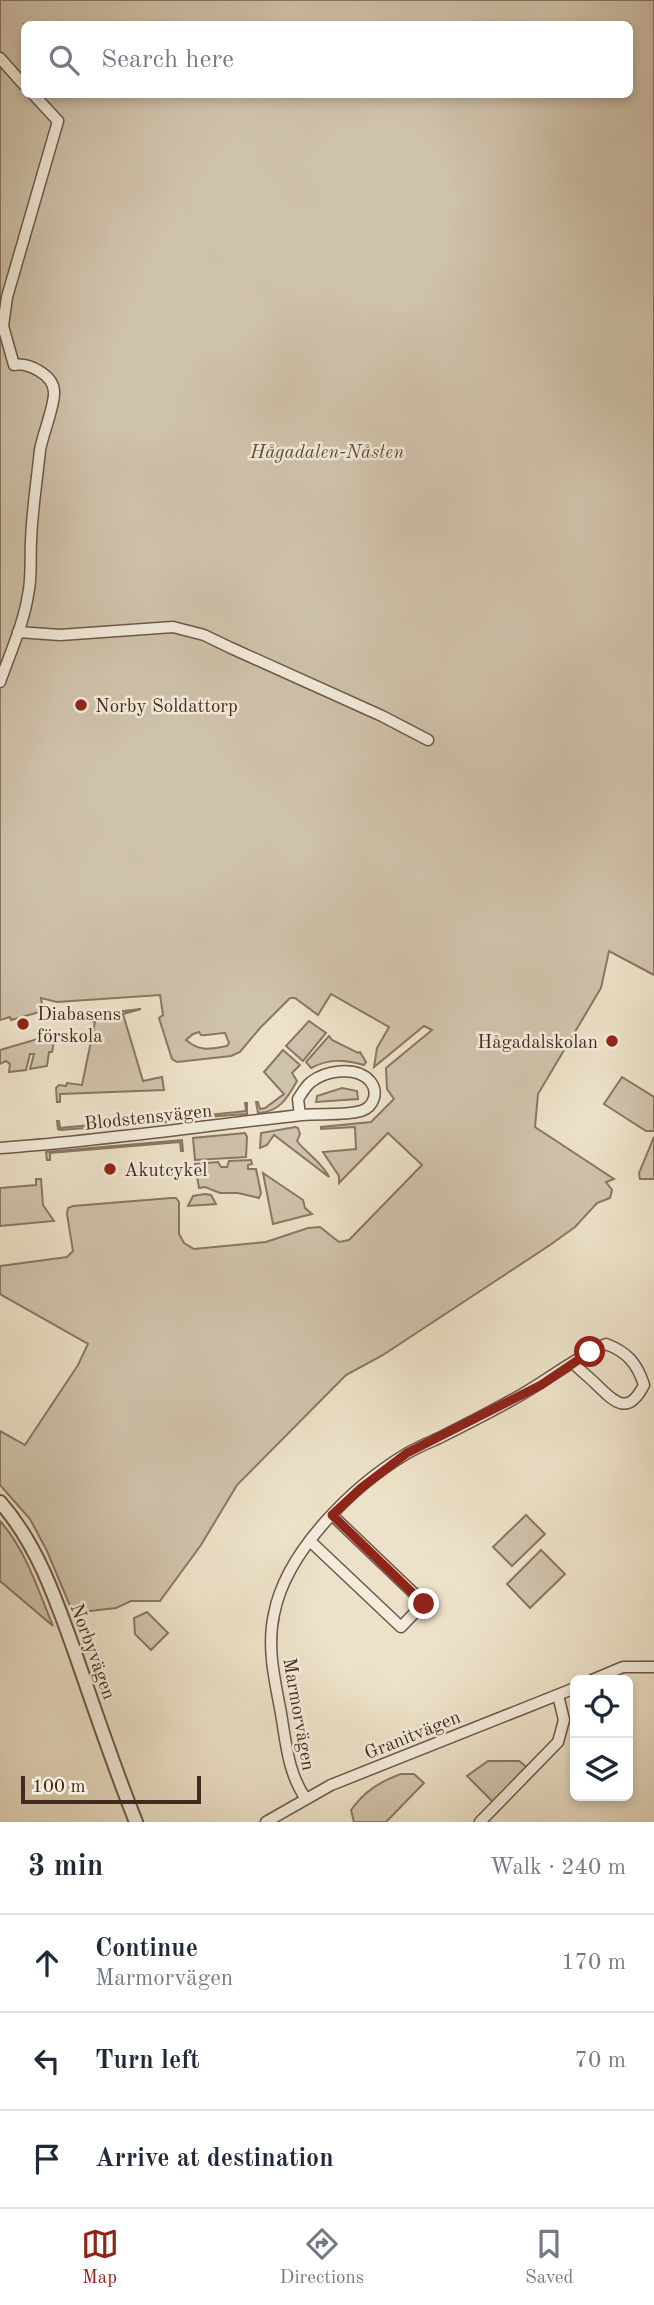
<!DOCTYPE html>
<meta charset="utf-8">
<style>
body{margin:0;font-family:"Old Standard TT",serif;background:#f6f6f7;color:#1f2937}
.controls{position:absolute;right:21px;bottom:21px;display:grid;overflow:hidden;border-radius:10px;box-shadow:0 4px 10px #0003}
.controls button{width:63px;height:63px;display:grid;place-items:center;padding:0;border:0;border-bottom:2px solid #e0e1e3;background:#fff;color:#1f2937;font:35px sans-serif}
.scale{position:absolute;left:21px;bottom:18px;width:180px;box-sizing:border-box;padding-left:7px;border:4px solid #442a1d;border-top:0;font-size:19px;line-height:24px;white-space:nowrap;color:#442a1d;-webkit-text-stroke:5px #f3ecdc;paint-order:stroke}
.stop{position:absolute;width:21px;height:21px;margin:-16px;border:5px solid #8f2418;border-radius:50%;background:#fff}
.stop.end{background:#8f2418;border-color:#fff;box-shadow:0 2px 7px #0008}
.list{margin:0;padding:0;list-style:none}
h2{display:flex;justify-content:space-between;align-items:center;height:91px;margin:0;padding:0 28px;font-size:30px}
h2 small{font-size:23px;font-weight:400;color:#747a83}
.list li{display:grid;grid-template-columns:46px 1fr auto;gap:21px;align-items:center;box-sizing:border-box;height:98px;padding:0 28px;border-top:2px solid #e0e1e3}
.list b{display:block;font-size:26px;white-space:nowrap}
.list p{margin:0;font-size:23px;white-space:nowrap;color:#747a83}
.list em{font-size:23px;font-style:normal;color:#747a83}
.icon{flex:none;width:38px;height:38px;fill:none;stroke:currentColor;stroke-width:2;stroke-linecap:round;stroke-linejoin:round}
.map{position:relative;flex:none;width:654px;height:1822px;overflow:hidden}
.search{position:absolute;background:#fff;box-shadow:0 4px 10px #0003;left:21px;right:21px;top:21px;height:77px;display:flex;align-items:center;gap:18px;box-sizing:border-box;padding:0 24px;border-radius:10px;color:#747a83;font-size:26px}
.sheet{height:385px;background:#fff}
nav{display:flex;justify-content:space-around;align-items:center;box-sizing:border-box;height:98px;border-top:2px solid #e0e1e3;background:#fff;font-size:19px;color:#747a83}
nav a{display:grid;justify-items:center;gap:4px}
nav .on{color:#8f2418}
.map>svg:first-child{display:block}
</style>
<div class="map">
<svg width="654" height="1822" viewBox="0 0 654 1822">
<rect width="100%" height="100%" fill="#ede2c9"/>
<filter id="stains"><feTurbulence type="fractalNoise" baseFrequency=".00286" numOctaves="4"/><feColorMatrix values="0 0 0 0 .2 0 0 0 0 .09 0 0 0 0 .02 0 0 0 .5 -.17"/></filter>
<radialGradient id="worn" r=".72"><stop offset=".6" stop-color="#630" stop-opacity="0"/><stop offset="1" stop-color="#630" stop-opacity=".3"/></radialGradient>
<!-- green -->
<g fill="#d0c3ac" stroke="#8a7664" stroke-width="2" fill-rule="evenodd">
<path d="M0,0H654V975L609,951L601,988L538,1094L535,1127L614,1179L606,1182L612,1190L610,1198L597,1203L575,1227L550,1245L383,1355L346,1375L237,1485L201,1545L160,1601H131L116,1608L73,1613L47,1551L30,1519L0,1485V1431L25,1445L78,1365L88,1344L0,1294V1266L67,1257L73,1251L67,1214L68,1208L73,1206L171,1198H176L179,1202V1234L184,1243L194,1249L266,1242L308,1228L320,1227L339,1242L349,1240L422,1165L388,1133L339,1183V1176L323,1152L356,1149L355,1127L321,1129V1127L371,1122L394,1099L387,1089L386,1068L432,1030L424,1026L374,1067L377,1048L389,1027L331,994L318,1015L295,998H290L260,1028L240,1052L231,1056L177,1062L172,1059L159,1018L163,1015L160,995L57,1002L41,998L43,1011L11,1020L10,1017L0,1020ZM24,24H630V94H24ZM199,1032L201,1035C209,1036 217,1033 225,1033L229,1043L227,1046C210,1049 200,1052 186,1040L193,1034Z"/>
<polygon points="141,1009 123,1014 143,1081 162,1077 164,1090 60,1094 60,1102 57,1102 56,1088 59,1085 66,1086 67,1083 82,1085 95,1022 72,1017"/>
<polygon points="309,1021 326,1033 303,1061 286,1046"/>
<polygon points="51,1035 55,1036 52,1052 49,1052 47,1066 30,1069 34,1054 30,1054 26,1070 9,1072 10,1064 6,1061 0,1064 0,1050"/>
<path d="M329,1036L332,1040L358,1053L360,1052L366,1062L364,1065C344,1060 330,1058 311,1068L306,1062Z"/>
<path d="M283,1050L300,1065L292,1073L297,1081C287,1098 280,1112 258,1113L256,1102H258L260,1109L265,1108L284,1094L264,1072Z"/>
<polygon points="622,1077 654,1097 654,1131 646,1131 604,1104"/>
<polygon points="342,1088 357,1091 358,1099 316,1102 317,1096"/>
<polygon points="245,1103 247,1103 247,1114 175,1119 176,1111 178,1118 237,1112 246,1111"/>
<polygon points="164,1112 166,1112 166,1122 60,1130 58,1129 57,1121 59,1121 60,1128 69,1127 163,1119"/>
<path d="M295,1127L298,1128L300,1134L297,1141C307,1154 322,1162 329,1177L274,1135L267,1145L260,1148L261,1133Z"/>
<polygon points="245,1133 247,1137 246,1157 195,1160 193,1138"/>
<polygon points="654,1137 654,1179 640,1179 639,1173"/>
<polygon points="182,1140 183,1151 181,1151 180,1142 50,1153 50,1160 47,1160 46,1152"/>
<polygon points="251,1160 252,1164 248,1165 248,1169 256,1169 261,1193 259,1198 238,1193 220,1193 205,1187 199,1188 195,1164 218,1162 221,1167 227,1167 229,1161"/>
<polygon points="263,1173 303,1200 305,1208 312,1214 273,1224"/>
<polygon points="36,1179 41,1179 43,1205 54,1221 0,1226 0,1188 36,1185"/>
<polygon points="205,1194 211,1195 216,1204 188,1206 193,1196"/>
<polygon points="526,1515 545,1534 512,1566 493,1547"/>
<path d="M0,1521C26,1550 38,1590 53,1626L0,1581Z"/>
<polygon points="541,1550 565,1574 530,1608 507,1584"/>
<polygon points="147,1612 168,1633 151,1650 135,1634 134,1618"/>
<polygon points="488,1761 519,1761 531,1770 496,1805 467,1776"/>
<path d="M401,1774H414L424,1783L386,1822H354L351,1810C365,1791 379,1782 401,1774Z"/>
</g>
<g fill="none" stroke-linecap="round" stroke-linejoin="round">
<defs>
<g id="minor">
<polyline points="0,58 24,85"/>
<polyline points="18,632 60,635 173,627 204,635 231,648 382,716 428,740"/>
<path d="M0,682C10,653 23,626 28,595C32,577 30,560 31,541C32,511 37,480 40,450C43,433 55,405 54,392C54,375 28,362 14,365L3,326L7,297L58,121L33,94"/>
<path d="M0,1148C101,1141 201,1126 302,1115C321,1113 343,1116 361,1111C374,1107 379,1092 370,1081C356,1065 325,1071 311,1082C305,1087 302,1093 298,1099L300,1115"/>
<polyline points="310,1541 401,1627 424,1603 332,1515"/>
<polyline points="592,1680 623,1667 654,1667"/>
<path d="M306,1799C287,1772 286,1740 280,1708C274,1677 267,1646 274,1614C286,1551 353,1486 406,1454C416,1448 428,1443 439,1438C463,1426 487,1414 510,1401C543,1384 572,1359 606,1344C627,1352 637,1363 644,1385C629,1414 617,1405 598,1386C590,1378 581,1371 573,1363"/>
<polyline points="266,1822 331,1785 575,1688"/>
<polyline points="480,1822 558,1742 564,1720 558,1695"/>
</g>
<path id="tertiary" d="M0,1502C37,1544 55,1597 74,1650C94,1707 113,1765 136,1822"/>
</defs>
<!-- minor casing -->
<use href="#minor" stroke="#6e5848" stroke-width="13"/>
<!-- tertiary casing -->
<use href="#tertiary" stroke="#6e5848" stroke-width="16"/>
<!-- minor -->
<use href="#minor" stroke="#f3ecdc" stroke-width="10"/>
<!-- tertiary -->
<use href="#tertiary" stroke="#f3ecdc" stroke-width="12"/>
</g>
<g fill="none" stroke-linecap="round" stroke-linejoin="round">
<!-- route -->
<polyline stroke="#8f2418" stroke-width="9" points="424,1604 332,1515 361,1488 407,1453 541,1385 590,1352"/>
</g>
<!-- markers -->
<g fill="#8f2418" stroke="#f3ecdc" stroke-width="2.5">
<circle cx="81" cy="705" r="7"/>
<circle cx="23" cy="1024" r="7"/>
<circle cx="612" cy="1041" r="7"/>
<circle cx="110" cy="1169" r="7"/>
</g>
<g text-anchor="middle" stroke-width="5" stroke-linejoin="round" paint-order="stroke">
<!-- park labels -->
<g font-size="19" font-style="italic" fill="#60493a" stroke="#f3ecdc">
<text x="327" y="458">Hågadalen-Nåsten</text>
</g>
<!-- poi labels -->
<g font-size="19" fill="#442a1d" stroke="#f3ecdc" text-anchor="start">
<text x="95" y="712">Norby Soldattorp</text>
<text x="37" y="1020">Diabasens<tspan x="37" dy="22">förskola</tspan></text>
<text x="598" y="1048" text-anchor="end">Hågadalskolan</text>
<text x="124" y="1176">Akutcykel</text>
</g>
<!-- street labels -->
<g font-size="19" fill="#442a1d" stroke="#f3ecdc">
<text transform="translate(148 1116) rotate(-6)" y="7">Blodstensvägen</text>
<text transform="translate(94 1651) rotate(70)" y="7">Norbyvägen</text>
<text transform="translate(300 1714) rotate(80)" y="7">Marmorvägen</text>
<text transform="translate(412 1734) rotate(-22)" y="7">Granitvägen</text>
</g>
</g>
<rect width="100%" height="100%" filter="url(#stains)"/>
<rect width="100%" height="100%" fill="url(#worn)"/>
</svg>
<div class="controls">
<button><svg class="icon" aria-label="locate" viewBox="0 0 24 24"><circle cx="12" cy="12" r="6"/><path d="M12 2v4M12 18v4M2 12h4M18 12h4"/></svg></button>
<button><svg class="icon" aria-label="layers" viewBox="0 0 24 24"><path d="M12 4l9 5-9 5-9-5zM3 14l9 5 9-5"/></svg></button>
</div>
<div class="scale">100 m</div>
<div class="stop" style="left:590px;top:1352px"></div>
<div class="stop end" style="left:424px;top:1604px"></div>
<div class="search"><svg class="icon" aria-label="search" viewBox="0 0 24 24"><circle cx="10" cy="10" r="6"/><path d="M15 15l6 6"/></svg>Search here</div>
</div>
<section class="sheet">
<h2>3 min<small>Walk · 240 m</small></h2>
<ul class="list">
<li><svg class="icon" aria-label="ahead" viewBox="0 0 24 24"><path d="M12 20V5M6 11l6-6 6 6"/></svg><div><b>Continue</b><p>Marmorvägen</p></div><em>170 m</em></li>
<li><svg class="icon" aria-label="left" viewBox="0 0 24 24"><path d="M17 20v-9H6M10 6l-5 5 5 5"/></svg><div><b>Turn left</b></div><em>70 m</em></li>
<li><svg class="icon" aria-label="arrive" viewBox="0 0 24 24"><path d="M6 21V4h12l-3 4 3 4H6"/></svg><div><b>Arrive at destination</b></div></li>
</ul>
</section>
<nav>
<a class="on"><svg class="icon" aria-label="map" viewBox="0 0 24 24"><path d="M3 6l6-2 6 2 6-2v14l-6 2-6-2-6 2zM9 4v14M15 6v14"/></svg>Map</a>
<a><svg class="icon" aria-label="directions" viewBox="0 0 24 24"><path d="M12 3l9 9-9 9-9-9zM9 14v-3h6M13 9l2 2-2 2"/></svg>Directions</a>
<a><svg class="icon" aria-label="saved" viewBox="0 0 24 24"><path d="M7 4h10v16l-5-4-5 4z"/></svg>Saved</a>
</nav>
